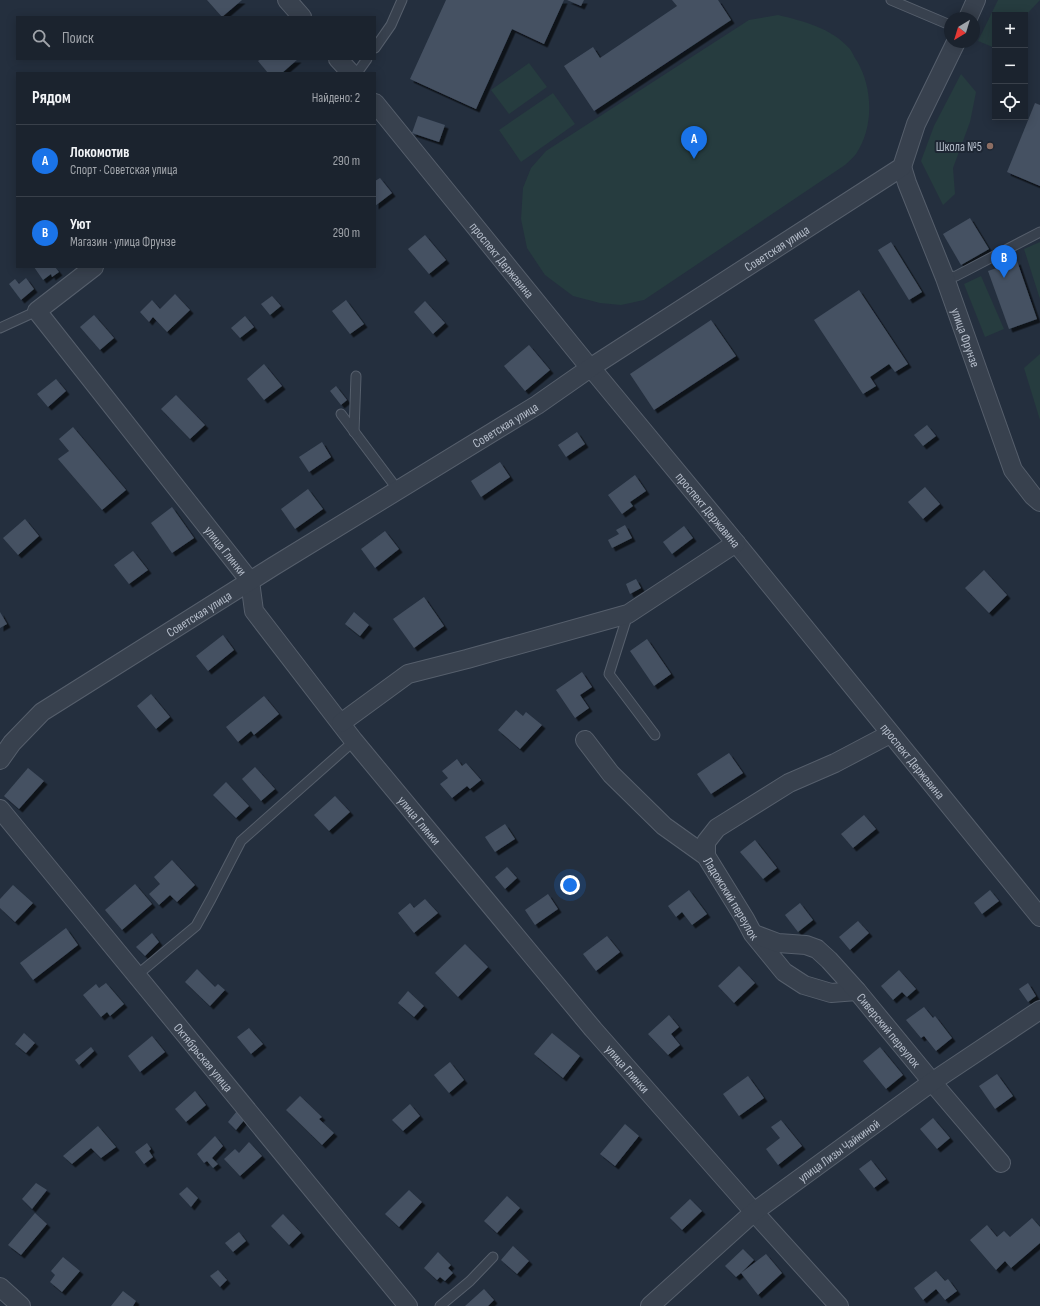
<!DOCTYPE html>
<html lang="ru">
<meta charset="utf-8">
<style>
body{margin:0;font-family:"Sofia Sans Condensed",sans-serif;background:#242b36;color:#f1f3f6}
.controls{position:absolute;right:12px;top:12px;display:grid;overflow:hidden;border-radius:0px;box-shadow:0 2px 10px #0003}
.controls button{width:36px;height:36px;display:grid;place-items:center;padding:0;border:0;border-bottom:1px solid #39404a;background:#1b232e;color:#f1f3f6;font:20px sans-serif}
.compass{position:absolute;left:944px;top:12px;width:36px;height:36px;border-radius:50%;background:#1b232e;box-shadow:0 2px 10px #0003;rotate:218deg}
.you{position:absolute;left:570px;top:885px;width:14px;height:14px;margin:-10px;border:3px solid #fff;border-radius:50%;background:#1a73e8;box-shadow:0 0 0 6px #1a73e833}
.badge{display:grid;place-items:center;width:26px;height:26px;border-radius:50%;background:#1a73e8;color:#fff;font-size:13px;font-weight:700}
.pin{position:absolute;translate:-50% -33px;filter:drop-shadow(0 1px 2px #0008)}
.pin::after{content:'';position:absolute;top:21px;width:14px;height:12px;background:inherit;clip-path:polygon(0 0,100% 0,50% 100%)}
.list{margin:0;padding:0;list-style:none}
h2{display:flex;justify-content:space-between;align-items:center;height:52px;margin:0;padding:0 16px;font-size:17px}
h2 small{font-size:13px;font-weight:400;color:#a0a4aa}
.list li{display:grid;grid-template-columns:26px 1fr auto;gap:12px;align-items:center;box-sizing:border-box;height:72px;padding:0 16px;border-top:1px solid #39404a}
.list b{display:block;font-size:15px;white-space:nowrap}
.list p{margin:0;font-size:13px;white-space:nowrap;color:#a0a4aa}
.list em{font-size:13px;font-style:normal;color:#a0a4aa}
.icon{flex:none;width:22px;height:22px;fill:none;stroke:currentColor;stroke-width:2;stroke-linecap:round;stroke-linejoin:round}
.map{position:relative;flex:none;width:1040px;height:1306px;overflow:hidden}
.search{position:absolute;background:#1b232e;box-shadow:0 2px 10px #0003;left:16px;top:16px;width:360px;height:44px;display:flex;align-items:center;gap:10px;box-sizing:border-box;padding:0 14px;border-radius:0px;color:#a0a4aa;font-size:15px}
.panel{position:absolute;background:#1b232e;box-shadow:0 2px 10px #0003;left:16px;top:72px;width:360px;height:196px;border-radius:0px}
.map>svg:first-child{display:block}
</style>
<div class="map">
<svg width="1040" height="1306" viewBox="0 0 1040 1306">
<defs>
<filter id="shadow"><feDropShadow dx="3.5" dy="3.5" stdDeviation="0" flood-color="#0009"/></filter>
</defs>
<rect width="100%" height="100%" fill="#242f3e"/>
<!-- green -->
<g fill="#263c3f">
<polygon points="998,0 1040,0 1025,16 995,15 995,48 978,41"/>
<path d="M778,15C803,21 831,28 849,48C852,51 854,57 857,61C873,88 874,127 856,154C853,158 849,161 845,165L644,300L621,305L600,303L573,296L545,275L527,248L521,219L523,188L531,168L546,151L749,20Z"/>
<polygon points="529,63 547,87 509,114 491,90"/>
<polygon points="961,74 976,92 970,122 953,168 955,194 943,205 921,161 934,126"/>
<polygon points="553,93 575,124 521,162 499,130"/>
<polygon points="1040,242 1040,299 1024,249"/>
<polygon points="981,276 1004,329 985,337 964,284"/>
<polygon points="1040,354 1040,420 1024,368"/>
</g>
<!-- building -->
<g fill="#455162" filter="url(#shadow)">
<polygon points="207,0 242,0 222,17"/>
<polygon points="446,0 564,0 544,44 512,29 476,109 410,79"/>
<polygon points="567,0 584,0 581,6"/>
<polygon points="672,0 718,0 731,20 594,111 564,66 593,47 600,58 677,6"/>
<polygon points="261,59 298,59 282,73 268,73 258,61"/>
<polygon points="1035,103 1040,105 1040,186 1007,172"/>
<polygon points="418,116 445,125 439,142 412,133"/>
<polygon points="380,178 392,193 375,206 375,181"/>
<polygon points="970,218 989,249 961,265 943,234"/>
<polygon points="425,235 446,260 429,274 408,249"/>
<polygon points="891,242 922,292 909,300 878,250"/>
<polygon points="1017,261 1037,319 1009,329 988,271"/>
<polygon points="34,267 55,267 59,272 52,277 51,274 43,280"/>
<polygon points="26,278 34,289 21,300 9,284 15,279 19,284"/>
<polygon points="859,290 908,364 895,372 889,364 870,377 876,386 863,394 814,320"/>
<polygon points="175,294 190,310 167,332 153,317 149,322 140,312 152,300 160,309"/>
<polygon points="272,296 281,306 270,315 261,304"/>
<polygon points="346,300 364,324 350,334 332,311"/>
<polygon points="425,301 445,323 433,334 414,312"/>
<polygon points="94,315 114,338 100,350 80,327"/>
<polygon points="245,316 254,327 240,338 231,328"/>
<polygon points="711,320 736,356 654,410 630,374"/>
<polygon points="529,345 550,370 525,391 504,366"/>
<polygon points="264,364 282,386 264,400 247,379"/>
<polygon points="56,379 66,391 48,407 37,394"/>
<polygon points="336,386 347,400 341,405 330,391"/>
<polygon points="176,395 205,425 190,439 161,409"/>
<polygon points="927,425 936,436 923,446 914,435"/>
<polygon points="73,427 126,490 102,510 58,459 69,451 59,439"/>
<polygon points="577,432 585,444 566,457 558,445"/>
<polygon points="322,442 331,457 309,472 299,457"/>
<polygon points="500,462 510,477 481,497 471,481"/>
<polygon points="635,475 646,491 630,502 633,506 622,514 608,495"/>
<polygon points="925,487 940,504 923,519 908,502"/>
<polygon points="308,489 323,509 295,529 281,509"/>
<polygon points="172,507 194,538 172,553 151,523"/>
<polygon points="25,519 39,536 18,555 3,538"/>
<polygon points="625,525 632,538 612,548 608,540 619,534 616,530"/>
<polygon points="684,526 693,538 672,554 663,542"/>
<polygon points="385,531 399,549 375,568 361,549"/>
<polygon points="133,551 148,570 129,584 114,565"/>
<polygon points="984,570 1007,595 989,613 965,588"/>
<polygon points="636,579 641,588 630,594 626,584"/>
<polygon points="424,597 444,626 414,648 393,619"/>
<polygon points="0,612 7,624 0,628"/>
<polygon points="354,612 369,625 360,636 345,624"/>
<polygon points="223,635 234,650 208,671 196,656"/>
<polygon points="647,639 671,674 654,686 630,651"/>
<polygon points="582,672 592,687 580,695 589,708 575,718 556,690"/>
<polygon points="151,694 170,717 156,729 137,706"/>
<polygon points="264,696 279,714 254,735 251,731 238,742 226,727"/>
<polygon points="516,710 523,716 526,712 542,725 520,749 498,730"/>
<polygon points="729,753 743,773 711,794 697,774"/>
<polygon points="457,759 462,766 466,763 481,780 470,789 467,786 452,798 440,784 448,778 442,771"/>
<polygon points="255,767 275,789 261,801 242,779"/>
<polygon points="28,768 44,781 19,809 4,796"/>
<polygon points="226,782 249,806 236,818 213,795"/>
<polygon points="335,796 350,812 329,831 314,815"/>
<polygon points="864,815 876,829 853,848 841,834"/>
<polygon points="505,824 515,839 495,852 485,837"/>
<polygon points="755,840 777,868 763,879 740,852"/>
<polygon points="172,860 195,885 177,902 170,895 159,905 149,894 160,884 154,877"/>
<polygon points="507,867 517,878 505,889 495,877"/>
<polygon points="135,884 152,904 122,930 105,910"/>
<polygon points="13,885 33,903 15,922 0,908 0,899"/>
<polygon points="689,890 707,914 692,925 682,912 676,917 668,906"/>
<polygon points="990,890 999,901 982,914 974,903"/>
<polygon points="548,894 558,909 535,925 525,910"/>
<polygon points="425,899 438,913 414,933 398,913 410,903 414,908"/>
<polygon points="800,903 813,920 798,932 785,915"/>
<polygon points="858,921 869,933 850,950 839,937"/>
<polygon points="66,928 78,945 33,980 20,963"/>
<polygon points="152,933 159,942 145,956 136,947"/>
<polygon points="607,936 620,952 596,971 583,954"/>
<polygon points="465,944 488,967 458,997 435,973"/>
<polygon points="739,966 755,983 734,1003 718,986"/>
<polygon points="197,969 215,987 218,984 225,990 210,1006 185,982"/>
<polygon points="899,970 916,989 907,997 902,992 893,1000 881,986"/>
<polygon points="106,983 124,1004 110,1016 107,1012 101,1017 83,995 96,984 99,988"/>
<polygon points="1028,983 1036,996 1028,1002 1019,989"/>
<polygon points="408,991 424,1006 414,1017 398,1003"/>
<polygon points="924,1007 933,1018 935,1016 952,1038 936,1051 924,1036 921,1038 906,1020"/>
<polygon points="669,1015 679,1027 671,1034 680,1045 668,1055 648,1034"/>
<polygon points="249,1028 263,1044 251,1054 237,1037"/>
<polygon points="24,1033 35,1043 26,1053 15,1044"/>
<polygon points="552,1033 580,1056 563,1078 534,1054"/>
<polygon points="152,1036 165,1052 140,1072 128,1056"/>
<polygon points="91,1047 94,1051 79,1065 75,1060"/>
<polygon points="880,1047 903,1075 886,1089 863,1061"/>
<polygon points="450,1062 464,1080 449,1093 434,1075"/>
<polygon points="997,1074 1013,1096 995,1109 979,1086"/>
<polygon points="748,1076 764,1098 739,1116 723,1094"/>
<polygon points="195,1091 206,1105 186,1122 175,1109"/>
<polygon points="300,1096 322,1117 319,1119 334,1133 322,1145 286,1110"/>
<polygon points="410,1104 420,1116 403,1131 392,1120"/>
<polygon points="237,1111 246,1118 236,1130 228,1122"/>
<polygon points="933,1118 950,1138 937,1149 920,1129"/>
<polygon points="781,1120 802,1146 778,1165 766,1149 780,1138 771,1127"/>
<polygon points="625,1124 639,1136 615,1166 600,1154"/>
<polygon points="98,1126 116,1147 101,1158 91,1148 72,1164 63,1156"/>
<polygon points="215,1136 223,1146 212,1158 218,1164 213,1168 207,1161 204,1163 197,1154"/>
<polygon points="249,1142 262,1156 240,1176 224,1159 235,1149 239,1153"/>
<polygon points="147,1143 151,1149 149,1151 153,1157 144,1164 135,1152"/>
<polygon points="871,1160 886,1179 874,1188 859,1169"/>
<polygon points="36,1183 47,1190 32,1209 22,1199"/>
<polygon points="187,1187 198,1198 191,1207 179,1194"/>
<polygon points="409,1190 422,1202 399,1227 385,1214"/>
<polygon points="507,1196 520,1208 497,1233 484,1221"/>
<polygon points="690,1199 702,1211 682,1230 670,1218"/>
<polygon points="35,1213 47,1224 21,1255 8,1245"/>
<polygon points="283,1214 301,1233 289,1245 271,1226"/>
<polygon points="1032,1218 1040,1227 1040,1243 1011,1268 1005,1261 996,1270 970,1240 987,1225 997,1237 1004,1231 1010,1237"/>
<polygon points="239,1232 246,1241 233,1252 225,1243"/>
<polygon points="513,1246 529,1261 517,1274 501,1260"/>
<polygon points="743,1249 754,1260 741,1273 766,1254 782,1273 758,1295 741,1273 736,1277 725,1266"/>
<polygon points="438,1252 451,1265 448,1268 453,1273 445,1281 440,1277 437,1280 424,1268"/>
<polygon points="63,1257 80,1271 62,1292 50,1282 55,1275 51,1271"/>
<polygon points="218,1270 227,1280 220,1287 210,1276"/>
<polygon points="936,1271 945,1281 948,1279 957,1291 945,1300 936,1289 923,1300 914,1288"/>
<polygon points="484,1289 494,1300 488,1306 465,1306"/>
<polygon points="123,1291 136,1301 133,1306 111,1306"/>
</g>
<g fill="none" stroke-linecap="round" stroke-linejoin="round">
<defs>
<g id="service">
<polyline points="891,0 950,25"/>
<polyline points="375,48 391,25 402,0"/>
<polyline points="357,73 367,59"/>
<polyline points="945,278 956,276 1040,232"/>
<polyline points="0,328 37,311"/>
<polyline points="341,414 398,490"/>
<polyline points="354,432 356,376"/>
<polyline points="628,614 609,674 655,735"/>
<polyline points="137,975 196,926 211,899 241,841 354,741"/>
<polyline points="440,1306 470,1281 493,1257"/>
</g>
<g id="minor">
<polyline points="287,0 302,17"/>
<polyline points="968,18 976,0"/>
<polyline points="338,59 351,73"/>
<path id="s1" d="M375,103L590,368L597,375L736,543L1040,917"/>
<path id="s2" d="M902,167L907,183L945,278L1013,470L1033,496L1040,502"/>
<path id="s3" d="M94,267L37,311L250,581L254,611L354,741L593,1029L754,1212L839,1306"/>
<polyline points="341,723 408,674 467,659 628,614 736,543"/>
<path id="s4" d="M585,740L611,774L664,826L706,856L745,919L753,934L784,972L804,985L831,993L857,991"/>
<path id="s5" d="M0,760L12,743L42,712L274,566L537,405L590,368L902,167L916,124L956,42"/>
<path id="s6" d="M0,809L408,1306"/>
<polyline points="706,856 706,842 717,828 789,783 835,763 890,734"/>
<path id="s7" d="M754,934L778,943L806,945L817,949L829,960L857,991L932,1082L1001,1163"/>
<polyline points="0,1287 21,1306"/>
<path id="s8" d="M650,1306L754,1212L932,1082L1040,1010"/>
</g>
</defs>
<!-- service casing -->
<use href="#service" stroke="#565f6c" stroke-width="11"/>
<!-- minor casing -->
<use href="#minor" stroke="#565f6c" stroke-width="20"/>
<!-- service -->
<use href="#service" stroke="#38414e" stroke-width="9"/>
<!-- minor -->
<use href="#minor" stroke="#38414e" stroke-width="18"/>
</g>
<!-- markers -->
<circle fill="#8d6e63" stroke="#1d2633" stroke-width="1.5" cx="990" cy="146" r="4"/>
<g text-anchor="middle" stroke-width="4" stroke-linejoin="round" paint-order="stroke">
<!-- poi labels -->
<g font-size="13" fill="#b4bcc9" stroke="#1d2633" text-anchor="end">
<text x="982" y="151">Школа №5</text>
</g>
<!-- street labels -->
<g font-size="13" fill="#b4bcc9" stroke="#1d2633">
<text dy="5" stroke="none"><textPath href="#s5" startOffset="933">Советская улица</textPath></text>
<text dy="5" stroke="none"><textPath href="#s1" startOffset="202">проспект Державина</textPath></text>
<text dy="5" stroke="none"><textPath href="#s2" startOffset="182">улица Фрунзе</textPath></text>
<text dy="5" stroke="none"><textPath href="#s5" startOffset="609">Советская улица</textPath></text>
<text dy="5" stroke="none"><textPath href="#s1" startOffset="526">проспект Державина</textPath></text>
<text dy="5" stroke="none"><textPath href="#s3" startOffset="377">улица Глинки</textPath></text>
<text dy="5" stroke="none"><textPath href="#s5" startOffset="249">Советская улица</textPath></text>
<text dy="5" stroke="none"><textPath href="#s1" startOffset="850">проспект Державина</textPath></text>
<text dy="5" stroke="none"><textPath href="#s3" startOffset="713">улица Глинки</textPath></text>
<text dy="5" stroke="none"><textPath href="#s4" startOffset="218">Ладожский переулок</textPath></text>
<text dy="5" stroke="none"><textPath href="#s7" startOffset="174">Сиверский переулок</textPath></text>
<text dy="5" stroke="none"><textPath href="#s6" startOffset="321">Октябрьская улица</textPath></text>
<text dy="5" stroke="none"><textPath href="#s3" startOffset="1037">улица Глинки</textPath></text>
<text dy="5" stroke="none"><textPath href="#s8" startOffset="245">улица Лизы Чайкиной</textPath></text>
</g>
</g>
</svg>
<div class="controls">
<button>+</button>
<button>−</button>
<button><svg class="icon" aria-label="locate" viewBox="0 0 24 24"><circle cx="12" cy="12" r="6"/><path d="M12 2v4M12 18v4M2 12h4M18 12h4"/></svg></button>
</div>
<svg class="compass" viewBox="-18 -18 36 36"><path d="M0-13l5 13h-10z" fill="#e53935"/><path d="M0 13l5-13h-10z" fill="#a0a4aa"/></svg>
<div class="you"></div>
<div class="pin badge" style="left:694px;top:159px">A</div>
<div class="pin badge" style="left:1004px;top:278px">B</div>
<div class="search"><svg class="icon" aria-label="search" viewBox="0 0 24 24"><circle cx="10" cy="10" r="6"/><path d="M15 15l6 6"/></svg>Поиск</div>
<section class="panel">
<h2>Рядом<small>Найдено: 2</small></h2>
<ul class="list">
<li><span class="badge">A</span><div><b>Локомотив</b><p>Спорт · Советская улица</p></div><em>290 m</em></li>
<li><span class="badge">B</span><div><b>Уют</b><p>Магазин · улица Фрунзе</p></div><em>290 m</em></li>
</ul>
</section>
</div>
